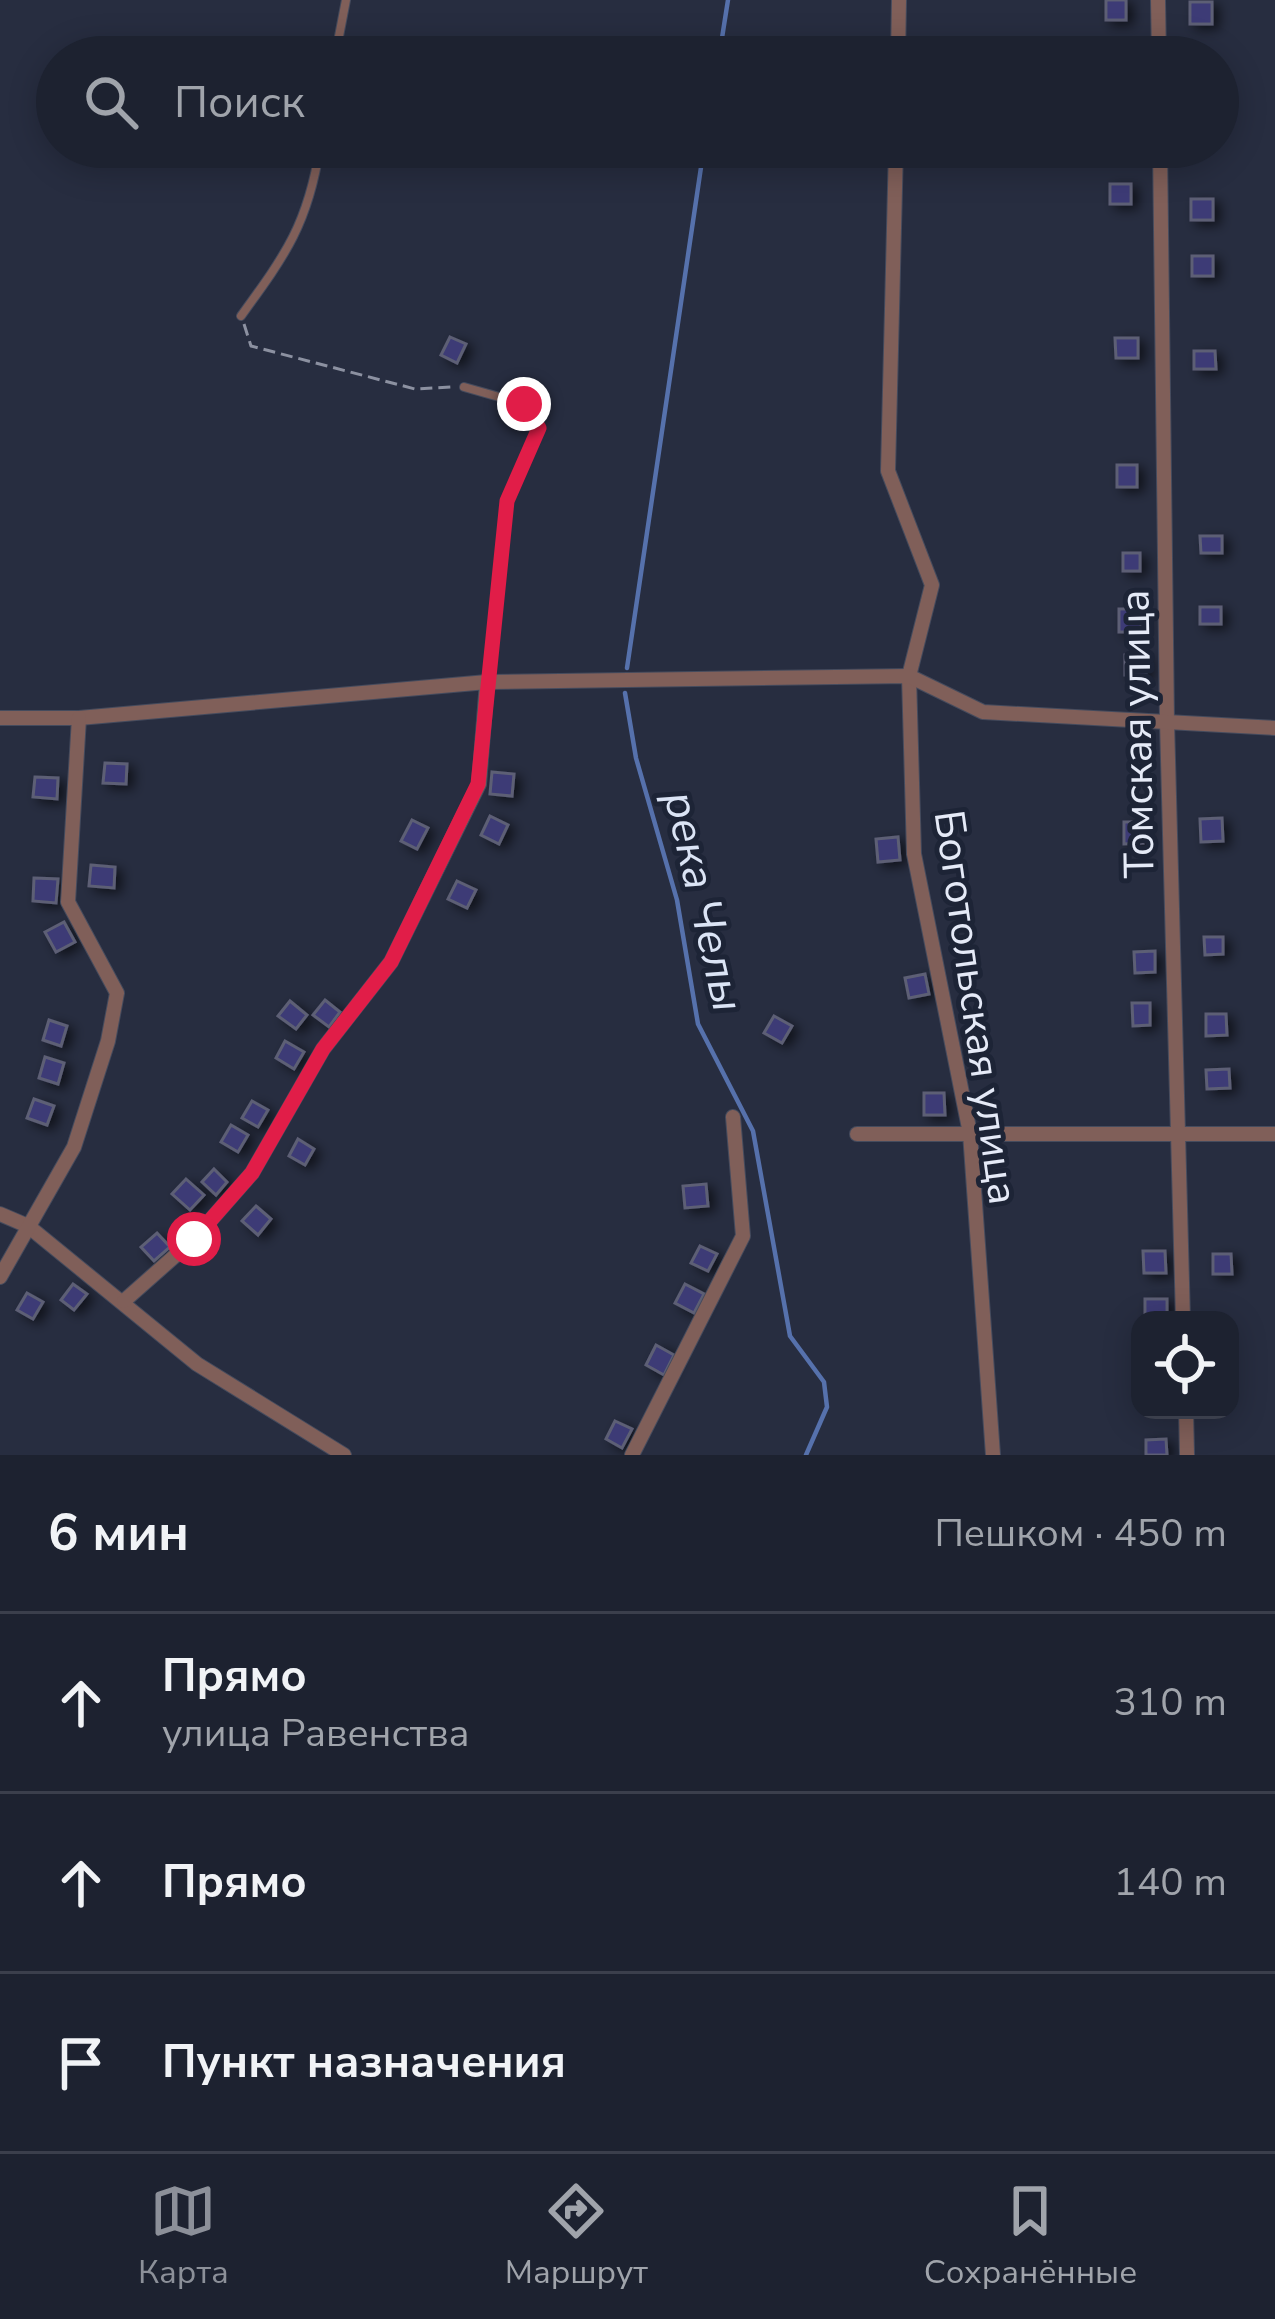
<!DOCTYPE html>
<html lang="ru">
<meta charset="utf-8">
<style>
body{margin:0;font-family:"Nunito Sans",sans-serif;background:#2a2f3c;color:#f1f3f6}
.controls{position:absolute;right:36px;bottom:36px;display:grid;overflow:hidden;border-radius:24px;box-shadow:0 6px 30px #0003}
.controls button{width:108px;height:108px;display:grid;place-items:center;padding:0;border:0;border-bottom:3px solid #3b3f4c;background:#1d2230;color:#f1f3f6;font:60px sans-serif}
.stop{position:absolute;width:36px;height:36px;margin:-27px;border:9px solid #e11d48;border-radius:50%;background:#fff}
.stop.end{background:#e11d48;border-color:#fff;box-shadow:0 3px 12px #0008}
.list{margin:0;padding:0;list-style:none}
h2{display:flex;justify-content:space-between;align-items:center;height:156px;margin:0;padding:0 48px;font-size:51px}
h2 small{font-size:39px;font-weight:400;color:#a0a4ab}
.list li{display:grid;grid-template-columns:78px 1fr auto;gap:36px;align-items:center;box-sizing:border-box;height:180px;padding:0 48px;border-top:3px solid #3b3f4c}
.list b{display:block;font-size:45px;white-space:nowrap}
.list p{margin:0;font-size:39px;white-space:nowrap;color:#a0a4ab}
.list em{font-size:39px;font-style:normal;color:#a0a4ab}
.icon{flex:none;width:66px;height:66px;fill:none;stroke:currentColor;stroke-width:2;stroke-linecap:round;stroke-linejoin:round}
.map{position:relative;flex:none;width:1275px;height:1455px;overflow:hidden}
.search{position:absolute;background:#1d2230;box-shadow:0 6px 30px #0003;left:36px;right:36px;top:36px;height:132px;display:flex;align-items:center;gap:30px;box-sizing:border-box;padding:0 42px;border-radius:66px;color:#a0a4ab;font-size:45px}
.sheet{height:696px;background:#1d2230}
nav{display:flex;justify-content:space-around;align-items:center;box-sizing:border-box;height:168px;border-top:3px solid #3b3f4c;background:#1d2230;font-size:33px;color:#a0a4ab}
nav a{display:grid;justify-items:center;gap:6px}
nav .on{color:#8c9099}
.map>svg:first-child{display:block}
</style>
<div class="map">
<svg width="1275" height="1455" viewBox="0 0 1275 1455">
<defs>
<filter id="shadow"><feDropShadow dx="6" dy="4" stdDeviation="6" flood-color="#0009"/></filter>
</defs>
<rect width="100%" height="100%" fill="#272d40"/>
<g fill="none" stroke-linecap="round" stroke-linejoin="round">
<!-- stream -->
<g stroke="#5671ac" stroke-width="4.5">
<polyline points="719,57 728,0"/>
<polyline points="627,668 704,147"/>
<polyline points="625,693 636,758 677,900 698,1024 753,1131 790,1336 824,1382 827,1407 806,1455"/>
</g>
</g>
<!-- building -->
<g fill="#3c3b76" stroke="#5d5f75" stroke-width="3" filter="url(#shadow)">
<rect x="1106" y="0" width="20" height="20"/>
<rect x="1190" y="2" width="22" height="22"/>
<rect x="1110" y="184" width="21" height="20"/>
<rect x="1191" y="199" width="22" height="21"/>
<rect x="1192" y="256" width="21" height="20"/>
<polygon points="450,337 466,344 457,363 441,355"/>
<polygon points="1115,338 1138,338 1138,358 1116,358"/>
<polygon points="1194,351 1215,351 1216,369 1194,369"/>
<rect x="1117" y="465" width="20" height="22"/>
<polygon points="1200,536 1222,536 1222,553 1201,553"/>
<rect x="1123" y="553" width="17" height="18"/>
<rect x="1200" y="607" width="21" height="17"/>
<rect x="1119" y="609" width="22" height="23"/>
<rect x="1125" y="655" width="21" height="20"/>
<polygon points="105,763 127,764 126,784 103,783"/>
<polygon points="492,772 514,774 512,796 490,794"/>
<polygon points="35,777 58,778 57,799 33,797"/>
<polygon points="490,816 508,825 499,844 481,835"/>
<polygon points="1222,818 1223,841 1201,842 1200,819"/>
<polygon points="412,820 428,828 417,849 401,841"/>
<polygon points="1124,822 1143,822 1143,843 1124,844"/>
<polygon points="898,837 900,860 878,862 876,839"/>
<polygon points="91,865 115,867 114,888 89,886"/>
<polygon points="34,878 58,879 56,903 33,901"/>
<polygon points="457,881 476,890 467,908 448,899"/>
<polygon points="64,922 75,942 56,952 45,932"/>
<polygon points="1204,937 1223,937 1223,954 1205,955"/>
<polygon points="1155,951 1155,972 1135,973 1134,952"/>
<polygon points="925,974 929,994 909,998 905,978"/>
<polygon points="325,1000 340,1012 329,1027 313,1015"/>
<polygon points="290,1001 307,1015 296,1029 278,1016"/>
<polygon points="1132,1003 1150,1003 1150,1025 1133,1026"/>
<polygon points="1206,1014 1226,1014 1227,1035 1206,1036"/>
<polygon points="774,1016 792,1026 782,1043 764,1033"/>
<polygon points="49,1020 67,1026 61,1046 43,1040"/>
<polygon points="285,1041 304,1052 294,1069 276,1058"/>
<polygon points="45,1057 64,1063 58,1084 39,1078"/>
<polygon points="1229,1069 1230,1088 1207,1089 1206,1070"/>
<polygon points="924,1093 944,1093 945,1115 924,1115"/>
<polygon points="34,1099 54,1106 47,1125 27,1118"/>
<polygon points="252,1101 268,1110 258,1127 242,1118"/>
<polygon points="231,1125 248,1135 238,1152 221,1142"/>
<polygon points="298,1139 314,1149 305,1165 289,1156"/>
<polygon points="214,1169 227,1182 216,1195 202,1182"/>
<polygon points="186,1179 204,1195 190,1210 172,1194"/>
<polygon points="706,1184 708,1206 685,1208 683,1186"/>
<polygon points="256,1206 271,1219 258,1235 242,1221"/>
<polygon points="157,1233 170,1247 154,1261 141,1247"/>
<polygon points="700,1246 717,1254 708,1271 691,1263"/>
<polygon points="1143,1251 1165,1251 1166,1273 1144,1273"/>
<polygon points="1213,1254 1231,1254 1232,1274 1213,1274"/>
<polygon points="73,1284 87,1294 74,1310 61,1300"/>
<polygon points="685,1284 704,1294 694,1313 675,1303"/>
<polygon points="27,1293 43,1302 33,1319 17,1310"/>
<rect x="1145" y="1299" width="22" height="21"/>
<polygon points="656,1345 674,1355 664,1375 646,1365"/>
<polygon points="615,1421 632,1429 622,1448 606,1439"/>
<polygon points="1166,1439 1167,1455 1146,1455 1146,1440"/>
</g>
<g fill="none" stroke-linecap="round" stroke-linejoin="round">
<defs>
<g id="service">
<polyline points="338,41 448,57"/>
<polyline points="335,57 346,0"/>
<path d="M241,316C286,254 308,224 320,147"/>
<polyline points="464,387 524,404 539,428 507,501 487,681"/>
</g>
<g id="minor">
<polyline points="1158,0 1159,57"/>
<polyline points="898,57 899,0"/>
<polyline points="896,147 888,471 932,585 909,676 914,854 970,1133 993,1455"/>
<polyline points="1160,147 1167,722 1183,1320"/>
<polyline points="0,718 79,718 487,682 909,676 983,712 1275,728"/>
<polyline points="857,1134 1275,1134"/>
<polyline points="0,1214 28,1226 197,1364 344,1455"/>
<polyline points="0,1277 74,1147 108,1041 117,993 68,902 79,718"/>
<polyline points="124,1301 194,1239 252,1173 323,1049 391,962 479,784 487,682"/>
<polyline points="1186,1410 1187,1455"/>
<polyline points="632,1455 743,1236 733,1117"/>
</g>
</defs>
<!-- service casing -->
<use href="#service" stroke="#454b5d" stroke-width="10"/>
<!-- minor casing -->
<use href="#minor" stroke="#454b5d" stroke-width="16"/>
<!-- path -->
<polyline stroke="#8c91a1" stroke-width="3" stroke-dasharray="12 6" stroke-linecap="butt" points="244,324 251,346 415,389 452,387"/>
<!-- service -->
<use href="#service" stroke="#805f59" stroke-width="8"/>
<!-- minor -->
<use href="#minor" stroke="#805f59" stroke-width="14"/>
</g>
<g fill="none" stroke-linecap="round" stroke-linejoin="round">
<!-- route -->
<polyline stroke="#e11d48" stroke-width="15" points="194,1239 252,1173 323,1049 391,962 478,784 507,501 539,428 524,404"/>
</g>
<g text-anchor="middle" stroke-width="10" stroke-linejoin="round" paint-order="stroke">
<!-- street labels -->
<g font-size="42" fill="#e5eaf7" stroke="#1d2436">
<text transform="translate(1136 734) rotate(-91)" y="15">Томская улица</text>
<text transform="translate(977 1007) rotate(82)" y="15">Боготольская улица</text>
</g>
<!-- water labels -->
<g font-size="45" font-style="italic" fill="#dbe4f5" stroke="#1d2436">
<text transform="translate(705 901) rotate(77)" y="16">река Челы</text>
</g>
</g>
</svg>
<div class="controls">
<button><svg class="icon" aria-label="locate" viewBox="0 0 24 24"><circle cx="12" cy="12" r="6"/><path d="M12 2v4M12 18v4M2 12h4M18 12h4"/></svg></button>
</div>
<div class="stop" style="left:194px;top:1239px"></div>
<div class="stop end" style="left:524px;top:404px"></div>
<div class="search"><svg class="icon" aria-label="search" viewBox="0 0 24 24"><circle cx="10" cy="10" r="6"/><path d="M15 15l6 6"/></svg>Поиск</div>
</div>
<section class="sheet">
<h2>6 мин<small>Пешком · 450 m</small></h2>
<ul class="list">
<li><svg class="icon" aria-label="ahead" viewBox="0 0 24 24"><path d="M12 20V5M6 11l6-6 6 6"/></svg><div><b>Прямо</b><p>улица Равенства</p></div><em>310 m</em></li>
<li><svg class="icon" aria-label="ahead" viewBox="0 0 24 24"><path d="M12 20V5M6 11l6-6 6 6"/></svg><div><b>Прямо</b></div><em>140 m</em></li>
<li><svg class="icon" aria-label="arrive" viewBox="0 0 24 24"><path d="M6 21V4h12l-3 4 3 4H6"/></svg><div><b>Пункт назначения</b></div></li>
</ul>
</section>
<nav>
<a class="on"><svg class="icon" aria-label="map" viewBox="0 0 24 24"><path d="M3 6l6-2 6 2 6-2v14l-6 2-6-2-6 2zM9 4v14M15 6v14"/></svg>Карта</a>
<a><svg class="icon" aria-label="directions" viewBox="0 0 24 24"><path d="M12 3l9 9-9 9-9-9zM9 14v-3h6M13 9l2 2-2 2"/></svg>Маршрут</a>
<a><svg class="icon" aria-label="saved" viewBox="0 0 24 24"><path d="M7 4h10v16l-5-4-5 4z"/></svg>Сохранённые</a>
</nav>
